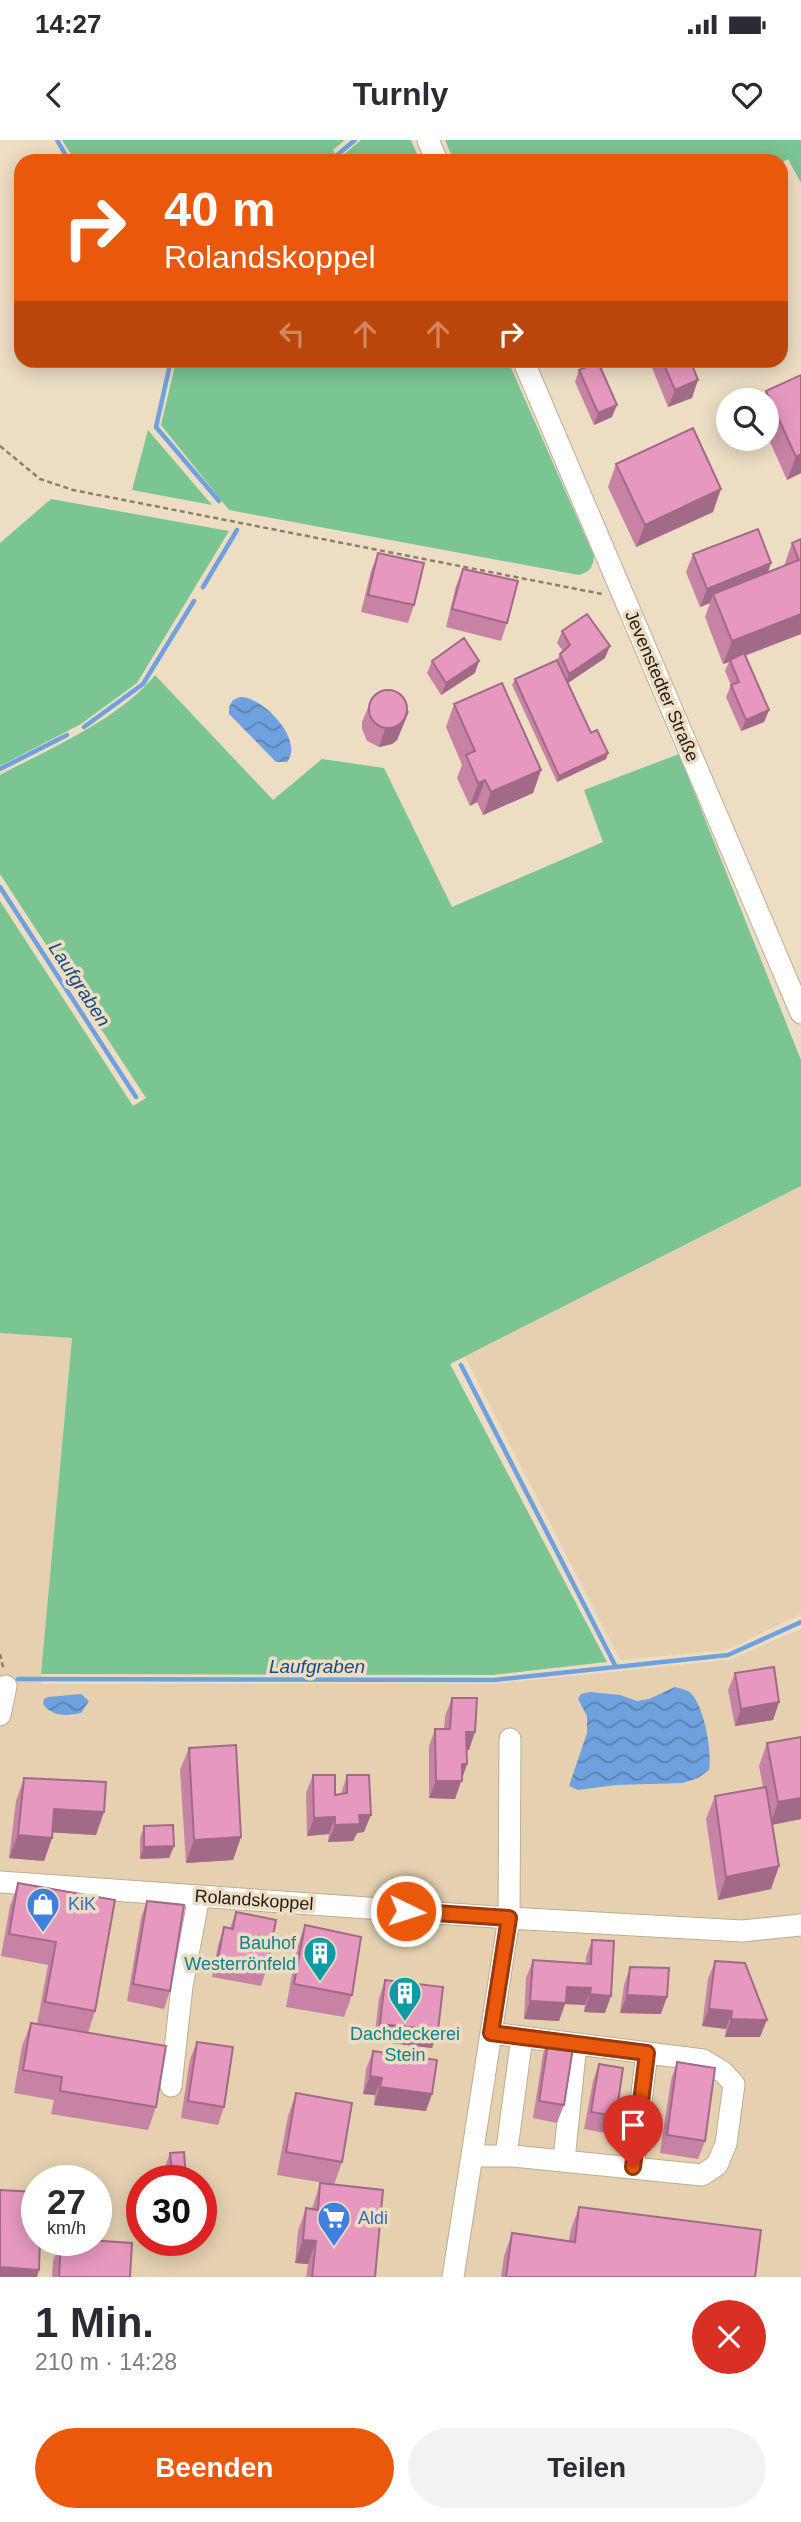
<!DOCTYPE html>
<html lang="de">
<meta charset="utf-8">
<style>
body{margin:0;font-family:Helvetica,sans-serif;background:#f2f2f3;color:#2b2b33;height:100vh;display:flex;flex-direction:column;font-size:26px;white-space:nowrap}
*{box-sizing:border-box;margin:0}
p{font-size:23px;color:#7c7c81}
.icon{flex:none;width:38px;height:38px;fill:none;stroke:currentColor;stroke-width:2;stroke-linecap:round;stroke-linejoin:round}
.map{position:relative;height:2137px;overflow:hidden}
.panel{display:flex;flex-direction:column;background:#fff;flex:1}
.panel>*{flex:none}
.banner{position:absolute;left:14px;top:14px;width:774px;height:214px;border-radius:21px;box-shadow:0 4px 18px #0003;background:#ea580c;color:#fff;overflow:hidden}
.buttons{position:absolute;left:716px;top:248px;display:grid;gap:14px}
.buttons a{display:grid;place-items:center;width:63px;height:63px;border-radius:50%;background:#fff;box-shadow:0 4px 18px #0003;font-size:35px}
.speed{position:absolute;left:21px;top:2025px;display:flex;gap:14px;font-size:35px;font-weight:700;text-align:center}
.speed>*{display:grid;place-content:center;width:91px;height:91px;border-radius:50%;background:#fff;box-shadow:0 4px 18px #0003;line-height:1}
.speed small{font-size:18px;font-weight:400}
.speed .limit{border:10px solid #d22;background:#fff;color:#111}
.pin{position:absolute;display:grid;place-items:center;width:60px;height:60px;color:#fff;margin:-72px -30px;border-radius:50% 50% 50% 0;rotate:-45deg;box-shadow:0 0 7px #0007}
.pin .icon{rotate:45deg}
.me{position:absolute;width:77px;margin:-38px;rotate:94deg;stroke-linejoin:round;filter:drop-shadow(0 0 5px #0008)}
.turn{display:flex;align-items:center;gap:24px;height:147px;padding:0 35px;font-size:32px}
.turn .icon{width:91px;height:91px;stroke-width:2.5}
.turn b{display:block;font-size:49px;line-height:60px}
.lanes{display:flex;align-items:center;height:66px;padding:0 35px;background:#0003;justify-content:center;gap:35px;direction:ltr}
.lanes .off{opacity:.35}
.round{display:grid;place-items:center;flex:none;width:74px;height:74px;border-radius:37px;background:#f2f2f3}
.overview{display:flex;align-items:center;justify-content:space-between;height:119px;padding:0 35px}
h1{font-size:42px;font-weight:800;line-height:52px}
.cta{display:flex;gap:14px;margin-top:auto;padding:14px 35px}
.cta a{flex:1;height:80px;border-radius:42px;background:#ea580c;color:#fff;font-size:28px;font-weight:800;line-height:80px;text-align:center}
.cta a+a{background:#f2f2f3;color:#2b2b33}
.status{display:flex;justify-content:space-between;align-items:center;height:49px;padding:0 35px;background:#fff;direction:ltr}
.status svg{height:19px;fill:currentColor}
header{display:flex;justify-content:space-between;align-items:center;height:91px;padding:0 35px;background:#fff;font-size:32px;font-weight:800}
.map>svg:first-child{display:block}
.built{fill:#e5d1b0;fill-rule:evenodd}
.grass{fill:#7bc593}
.water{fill:url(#water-waves)}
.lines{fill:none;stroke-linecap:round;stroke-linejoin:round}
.stream{stroke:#6ea1de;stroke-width:4.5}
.minor-casing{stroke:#bcad94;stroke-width:23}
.path{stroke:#8a7f6d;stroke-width:2.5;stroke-dasharray:5 3.5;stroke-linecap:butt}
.minor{stroke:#fff;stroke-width:21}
.wall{fill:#c683a4}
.shaded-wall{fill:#a16a86}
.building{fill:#e698bf;stroke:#a16a86;stroke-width:2}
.route-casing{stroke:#983908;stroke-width:18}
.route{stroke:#ea580c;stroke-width:12}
.labels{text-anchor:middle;stroke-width:7;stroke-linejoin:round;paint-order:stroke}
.street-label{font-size:18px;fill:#221c12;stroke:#edddc3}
.shop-label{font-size:18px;fill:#366cbe;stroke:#edddc3;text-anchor:start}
.culture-label{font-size:18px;fill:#0d838f;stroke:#edddc3;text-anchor:end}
.water-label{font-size:19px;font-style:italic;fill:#184b84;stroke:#edddc3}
</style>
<div class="status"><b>14:27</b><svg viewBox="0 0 49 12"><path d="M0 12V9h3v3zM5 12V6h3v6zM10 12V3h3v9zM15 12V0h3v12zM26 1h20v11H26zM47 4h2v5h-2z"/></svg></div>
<header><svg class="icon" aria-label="back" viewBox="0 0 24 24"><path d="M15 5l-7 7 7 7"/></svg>Turnly<svg class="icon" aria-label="heart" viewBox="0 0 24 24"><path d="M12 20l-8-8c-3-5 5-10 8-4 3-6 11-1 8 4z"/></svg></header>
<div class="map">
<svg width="801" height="2137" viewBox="0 0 801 2137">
<defs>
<pattern id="water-waves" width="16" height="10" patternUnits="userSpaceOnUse" patternTransform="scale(1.75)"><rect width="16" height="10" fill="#6ea1de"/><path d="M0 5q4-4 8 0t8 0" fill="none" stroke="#5a82b3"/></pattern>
</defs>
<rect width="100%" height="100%" fill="#edddc3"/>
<path class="built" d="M801,1046V1474L727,1510L620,1520L465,1217Z
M0,1193L72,1198L41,1544H494L729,1520L801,1489V2137H0ZM37,2040H96V2100H37ZM142,2040H201V2100H142Z"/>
<path class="grass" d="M62,0H345L333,10L338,19L361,0H411L420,21H75Z
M445,0H801V43L788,19L781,23L454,21Z
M176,221H508L594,416C593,428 589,432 579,435L229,370L161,285Z
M148,290L212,365L132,350Z
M51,359L229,391L137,543L81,584L0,626V403Z
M155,535L273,660L322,619L384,628L452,767L603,702L584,650L679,614L801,920V1046L450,1224L607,1522L493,1535L41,1534L72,1198L0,1193V761L133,966L146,958L0,734V635C49,609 121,578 155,535Z"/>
<path class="water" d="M240,557C262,556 305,600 287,622H276L229,574V567L233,560Z
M675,1547C683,1549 689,1550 694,1557C705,1573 712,1611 709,1630L698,1638L683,1643L616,1645L578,1650L569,1646L587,1593V1576L578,1559L581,1554L590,1552L620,1555L637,1561L649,1559Z
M81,1554L89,1561L81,1573C67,1576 52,1577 43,1564L44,1559L48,1557Z"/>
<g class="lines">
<path class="stream" d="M57,0L69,21
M337,15L355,0
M171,220L156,287L219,361
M203,447L237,390
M84,587L143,544L194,461
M0,629L67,595
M0,747L136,957
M461,1225L616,1527
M18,1539L494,1540L728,1515L801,1482"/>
<defs>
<path id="minor" d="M428,0L437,21
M523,220L801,873
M0,1575L6,1546
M0,1742L509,1778L742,1791L801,1785
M171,1946L182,1846L199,1756
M472,2016H513L702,2035L717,2025L726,2004L734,1944L723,1932L703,1920L491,1893
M506,2016L522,1897
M564,2020L576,1904
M633,2027L647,1913
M453,2137L509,1778L510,1599"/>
</defs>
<use href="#minor" class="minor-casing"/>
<path class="path" d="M0,306L40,339L73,350L602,454
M0,1514L3,1527"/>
<use href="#minor" class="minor"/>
</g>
<path class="wall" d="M649,220H690L692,258L668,267Z
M579,230L612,277L594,285L575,242Z
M801,235V333L787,340L766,293V261H762L766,251Z
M616,324L713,372L636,407L608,347Z
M801,399V494L745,516L769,570L764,582L741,591L726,557L731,545L725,531L729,522L723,524L705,477L710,463L700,467L686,432L693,414L771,423L768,432L784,426L792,403Z
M378,413L414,465L408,483L361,472L371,431Z
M463,429L507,483L501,501L446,487L456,446Z
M562,491L605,518L568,543L591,593L608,613L606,619L557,642L512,545L515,539L557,520L560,514L563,511L557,503Z
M432,521L475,533L441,555L427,533Z
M454,564L541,630L533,653L483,675L477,662L470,666L457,638L462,625L446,587Z
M369,565L409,571L397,600L392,604L379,607L367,601L362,589V582Z
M735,1533L779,1562L773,1580L735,1586L728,1550Z
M452,1558L469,1610H467V1624L455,1659L429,1658V1606L435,1589H444L445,1576Z
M767,1603L801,1679L772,1685L779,1726L771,1749L718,1760L706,1679L715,1656L763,1647L759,1626Z
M189,1608L241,1697L233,1720L186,1723L180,1630Z
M313,1635L335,1655L341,1654L347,1635L364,1692L357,1693L353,1701L328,1702L329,1694L307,1696L306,1653Z
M24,1638L96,1695L52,1692V1698L44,1721L9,1718L16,1661Z
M144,1686L174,1706L169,1718L140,1719V1698Z
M18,1743L115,1760L95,1871L88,1893L156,1967L148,1990L51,1974L54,1960L14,1953L22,1906L31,1883L37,1884L48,1825L1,1816L10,1766Z
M147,1761L170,1851L164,1869L127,1861L141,1778Z
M236,1772L267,1828L261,1846L212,1837L218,1805L224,1787L230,1788Z
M305,1785L352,1855L344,1877L286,1867L297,1808Z
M592,1800L605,1873L584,1872L585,1865L565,1864L559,1881L524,1879L526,1838L533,1820L586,1823V1817Z
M715,1821L760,1897H725L726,1889L702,1886L708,1839Z
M630,1827L661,1874L620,1873L624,1845Z
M385,1840L438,1890L432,1908L374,1901L379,1858Z
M549,1897L564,1965L557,1983L533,1978L543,1914Z
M197,1902L224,1967L218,1985L181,1978L190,1919Z
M373,1911L426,1971L374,1965L375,1955L363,1954L366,1929Z
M677,1922L705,2001L698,2019L660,2013L671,1940Z
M599,1924L616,1976L610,1994L584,1989L593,1941Z
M296,1953L342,2022L334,2045L375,2137H306L308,2124L295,2123L298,2091L306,2068L312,2069L320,2043L330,2044L277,2035L288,1976Z
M170,2013L186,2040H167L166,2024Z
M579,2067L755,2137H501L504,2116L512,2093L569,2101L571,2089Z
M61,2100L130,2137H52L53,2121Z"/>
<path class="shaded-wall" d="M698,240L692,258L668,267L675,250Z
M617,265L612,277L594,285L598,273Z
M801,314V333L787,340L796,317Z
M721,349L713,372L636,407L645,385Z
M771,423L765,441L713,454L710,463L700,467L707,449Z
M801,474V494L730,521V520L729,522L723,524L732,501Z
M610,506L605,518L565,545L569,534Z
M479,521L475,533L441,555L446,543Z
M769,570L764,582L741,591L746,580Z
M409,571L397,600L392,604L379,607L385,589Z
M608,613L606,619L557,642L559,636Z
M541,630L533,653L483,675L491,652Z
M485,640L477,662L470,666L478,643Z
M779,1562L773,1580L735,1586L741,1569Z
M466,1592H475L469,1610H460Z
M462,1624H467L455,1659L429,1658L436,1641Z
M801,1658V1679L770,1685L778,1662Z
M54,1669L104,1672L96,1695L45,1692Z
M359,1675H371L364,1692L357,1693L353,1701L328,1702L335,1685Z
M335,1677L329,1694L307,1696L314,1678Z
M18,1695L52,1698L44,1721L9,1718Z
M241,1697L233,1720L186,1723L194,1700Z
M174,1706L169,1718L140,1719L144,1707Z
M779,1726L771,1749L718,1760L726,1737Z
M567,1847L591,1848L585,1865L565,1864L559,1881L524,1879L530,1861Z
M590,1854L611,1856L605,1873L584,1872Z
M627,1855L667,1857L661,1874L620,1873Z
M709,1869L732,1871L726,1889L702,1886Z
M731,1879L767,1880L760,1897H725Z
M380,1884L438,1890L432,1908L374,1901Z
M370,1936L382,1938L375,1955L363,1954Z
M380,1947L432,1954L426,1971L374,1965Z
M303,2100L316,2101L308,2124L295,2123Z
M0,2127L39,2130L37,2137H0Z"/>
<path class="building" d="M662,220H690L698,240L675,250Z
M598,222L617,265L598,273L579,230Z
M801,235V314L796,317L766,251Z
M693,288L721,349L645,385L616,324Z
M758,389L771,423L707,449L693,414Z
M801,399V474L732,501L713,454L799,420L792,403Z
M378,413L424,423L414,465L368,455Z
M463,429L518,441L507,483L452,469Z
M587,474L610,506L569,534L560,514L570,505L562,491Z
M464,498L479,521L446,543L432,521Z
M744,513L769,570L746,580L731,545L739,542L730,520Z
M557,520L591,593L597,590L608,613L559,636L515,539Z
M502,543L541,630L491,652L485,640L478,643L466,615L475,611L454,564Z
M369 569a19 19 0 1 1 38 0a19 19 0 1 1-38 0Z
M774,1527L779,1562L741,1569L735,1533Z
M452,1558H477L475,1592H466L467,1624H462V1641H436L435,1589H450Z
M801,1597V1658L778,1662L767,1603Z
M236,1605L241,1697L194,1700L189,1608Z
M313,1635H335V1655L347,1653V1635H369L371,1675H359L360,1684L335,1685V1677L314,1678Z
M24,1638L106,1642L104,1672L54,1669L52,1698L18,1695Z
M766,1647L779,1726L726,1737L715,1656Z
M173,1685L174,1706L144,1707V1686Z
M18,1743L115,1760L95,1871L45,1862L56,1802L9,1794Z
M147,1761L184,1765L170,1851L133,1844Z
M236,1772L276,1780L267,1828L218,1819L224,1787L233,1789Z
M305,1785L361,1797L352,1855L294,1844Z
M592,1800L614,1801L611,1856L590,1854L591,1848L567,1847L566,1863L530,1861L533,1820L591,1824Z
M715,1821L745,1823L767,1880L731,1879L732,1871L709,1869Z
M630,1827L669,1828L667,1857L627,1855Z
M385,1840L443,1847L438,1890L380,1884Z
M31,1883L166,1906L156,1967L60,1951L62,1937L23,1930Z
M549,1897L574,1901L564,1965L539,1961Z
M197,1902L233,1907L224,1967L188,1961Z
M373,1911L437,1920L432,1954L380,1947L382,1938L370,1936Z
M677,1922L715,1928L705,2001L667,1995Z
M599,1924L623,1928L616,1976L591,1972Z
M296,1953L352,1963L342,2022L286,2012Z
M184,2012L186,2040H173L170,2013Z
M320,2043L383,2050L375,2137H312L316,2101L303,2100L306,2068L318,2070Z
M0,2050L37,2052V2100H40L39,2130L0,2127Z
M579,2067L761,2090L755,2137H506L512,2093L575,2102Z
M61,2100H87L132,2103L130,2137H59Z"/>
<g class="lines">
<defs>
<path id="route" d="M406,1771L509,1778L491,1893L647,1913L633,2027"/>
</defs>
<use href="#route" class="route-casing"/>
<use href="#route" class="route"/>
</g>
<defs>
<symbol id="shop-pin" viewBox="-11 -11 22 30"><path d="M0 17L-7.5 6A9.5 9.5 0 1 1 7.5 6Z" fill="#3f7fe0" stroke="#edddc3"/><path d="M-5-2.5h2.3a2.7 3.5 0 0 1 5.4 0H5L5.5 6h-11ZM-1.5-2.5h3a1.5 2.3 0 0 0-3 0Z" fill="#fff"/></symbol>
<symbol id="building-pin" viewBox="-11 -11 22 30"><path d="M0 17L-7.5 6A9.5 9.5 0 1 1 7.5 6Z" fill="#0f9aa8" stroke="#edddc3"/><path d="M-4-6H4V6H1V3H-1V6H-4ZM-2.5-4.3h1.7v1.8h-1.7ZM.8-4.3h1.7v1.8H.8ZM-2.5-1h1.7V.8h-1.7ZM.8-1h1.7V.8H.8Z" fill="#fff"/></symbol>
<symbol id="supermarket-pin" viewBox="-11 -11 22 30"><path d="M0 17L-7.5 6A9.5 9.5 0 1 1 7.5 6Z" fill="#3f7fe0" stroke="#edddc3"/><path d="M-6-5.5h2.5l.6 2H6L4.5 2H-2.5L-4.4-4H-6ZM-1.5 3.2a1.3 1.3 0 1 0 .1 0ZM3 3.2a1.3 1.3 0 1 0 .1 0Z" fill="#fff"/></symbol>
</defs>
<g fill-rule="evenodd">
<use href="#shop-pin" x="24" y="1745" width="38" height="52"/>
<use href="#building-pin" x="301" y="1794" width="38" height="52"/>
<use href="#building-pin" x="386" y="1834" width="38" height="52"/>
<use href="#supermarket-pin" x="315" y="2059" width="38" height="52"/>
</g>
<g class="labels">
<g class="street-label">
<text transform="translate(662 546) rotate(67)" y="6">Jevenstedter Straße</text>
<text transform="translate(254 1760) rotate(4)" y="6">Rolandskoppel</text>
</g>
<g class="shop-label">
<text x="68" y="1770">KiK</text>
<text x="358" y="2084">Aldi</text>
</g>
<g class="culture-label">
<text x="296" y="1809">Bauhof<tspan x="296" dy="21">Westerrönfeld</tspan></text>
<text x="405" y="1900" text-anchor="middle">Dachdeckerei<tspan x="405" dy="21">Stein</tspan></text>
</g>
<g class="water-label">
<text transform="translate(80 844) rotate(57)" y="7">Laufgraben</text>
<text x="317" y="1533">Laufgraben</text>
</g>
</g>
</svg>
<div class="buttons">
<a><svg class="icon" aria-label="search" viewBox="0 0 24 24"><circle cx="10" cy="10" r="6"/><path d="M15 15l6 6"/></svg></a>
</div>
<div class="speed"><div>27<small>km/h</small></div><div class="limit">30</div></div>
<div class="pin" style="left:633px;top:2027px;background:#d93025"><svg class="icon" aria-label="arrive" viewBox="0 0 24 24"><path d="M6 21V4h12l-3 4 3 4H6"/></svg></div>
<svg class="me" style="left:406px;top:1771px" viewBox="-20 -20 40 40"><circle r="17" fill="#ea580c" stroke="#fff" stroke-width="3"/><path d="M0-11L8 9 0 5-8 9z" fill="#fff"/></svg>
<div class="banner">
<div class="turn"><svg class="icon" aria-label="right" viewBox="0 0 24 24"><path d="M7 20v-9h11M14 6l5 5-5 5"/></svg><div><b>40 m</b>Rolandskoppel</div></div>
<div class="lanes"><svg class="icon off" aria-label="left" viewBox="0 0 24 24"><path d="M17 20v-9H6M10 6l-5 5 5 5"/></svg><svg class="icon off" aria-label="ahead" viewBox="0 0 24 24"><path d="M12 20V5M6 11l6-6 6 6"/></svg><svg class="icon off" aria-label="ahead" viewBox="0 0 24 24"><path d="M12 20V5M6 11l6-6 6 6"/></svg><svg class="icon" aria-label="right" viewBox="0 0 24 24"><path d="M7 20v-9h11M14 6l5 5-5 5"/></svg></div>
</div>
</div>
<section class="panel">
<div class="overview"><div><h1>1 Min.</h1><p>210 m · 14:28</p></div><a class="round" style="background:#d93025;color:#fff"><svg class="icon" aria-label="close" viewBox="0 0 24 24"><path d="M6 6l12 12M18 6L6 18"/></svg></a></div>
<div class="cta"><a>Beenden</a><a>Teilen</a></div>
</section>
